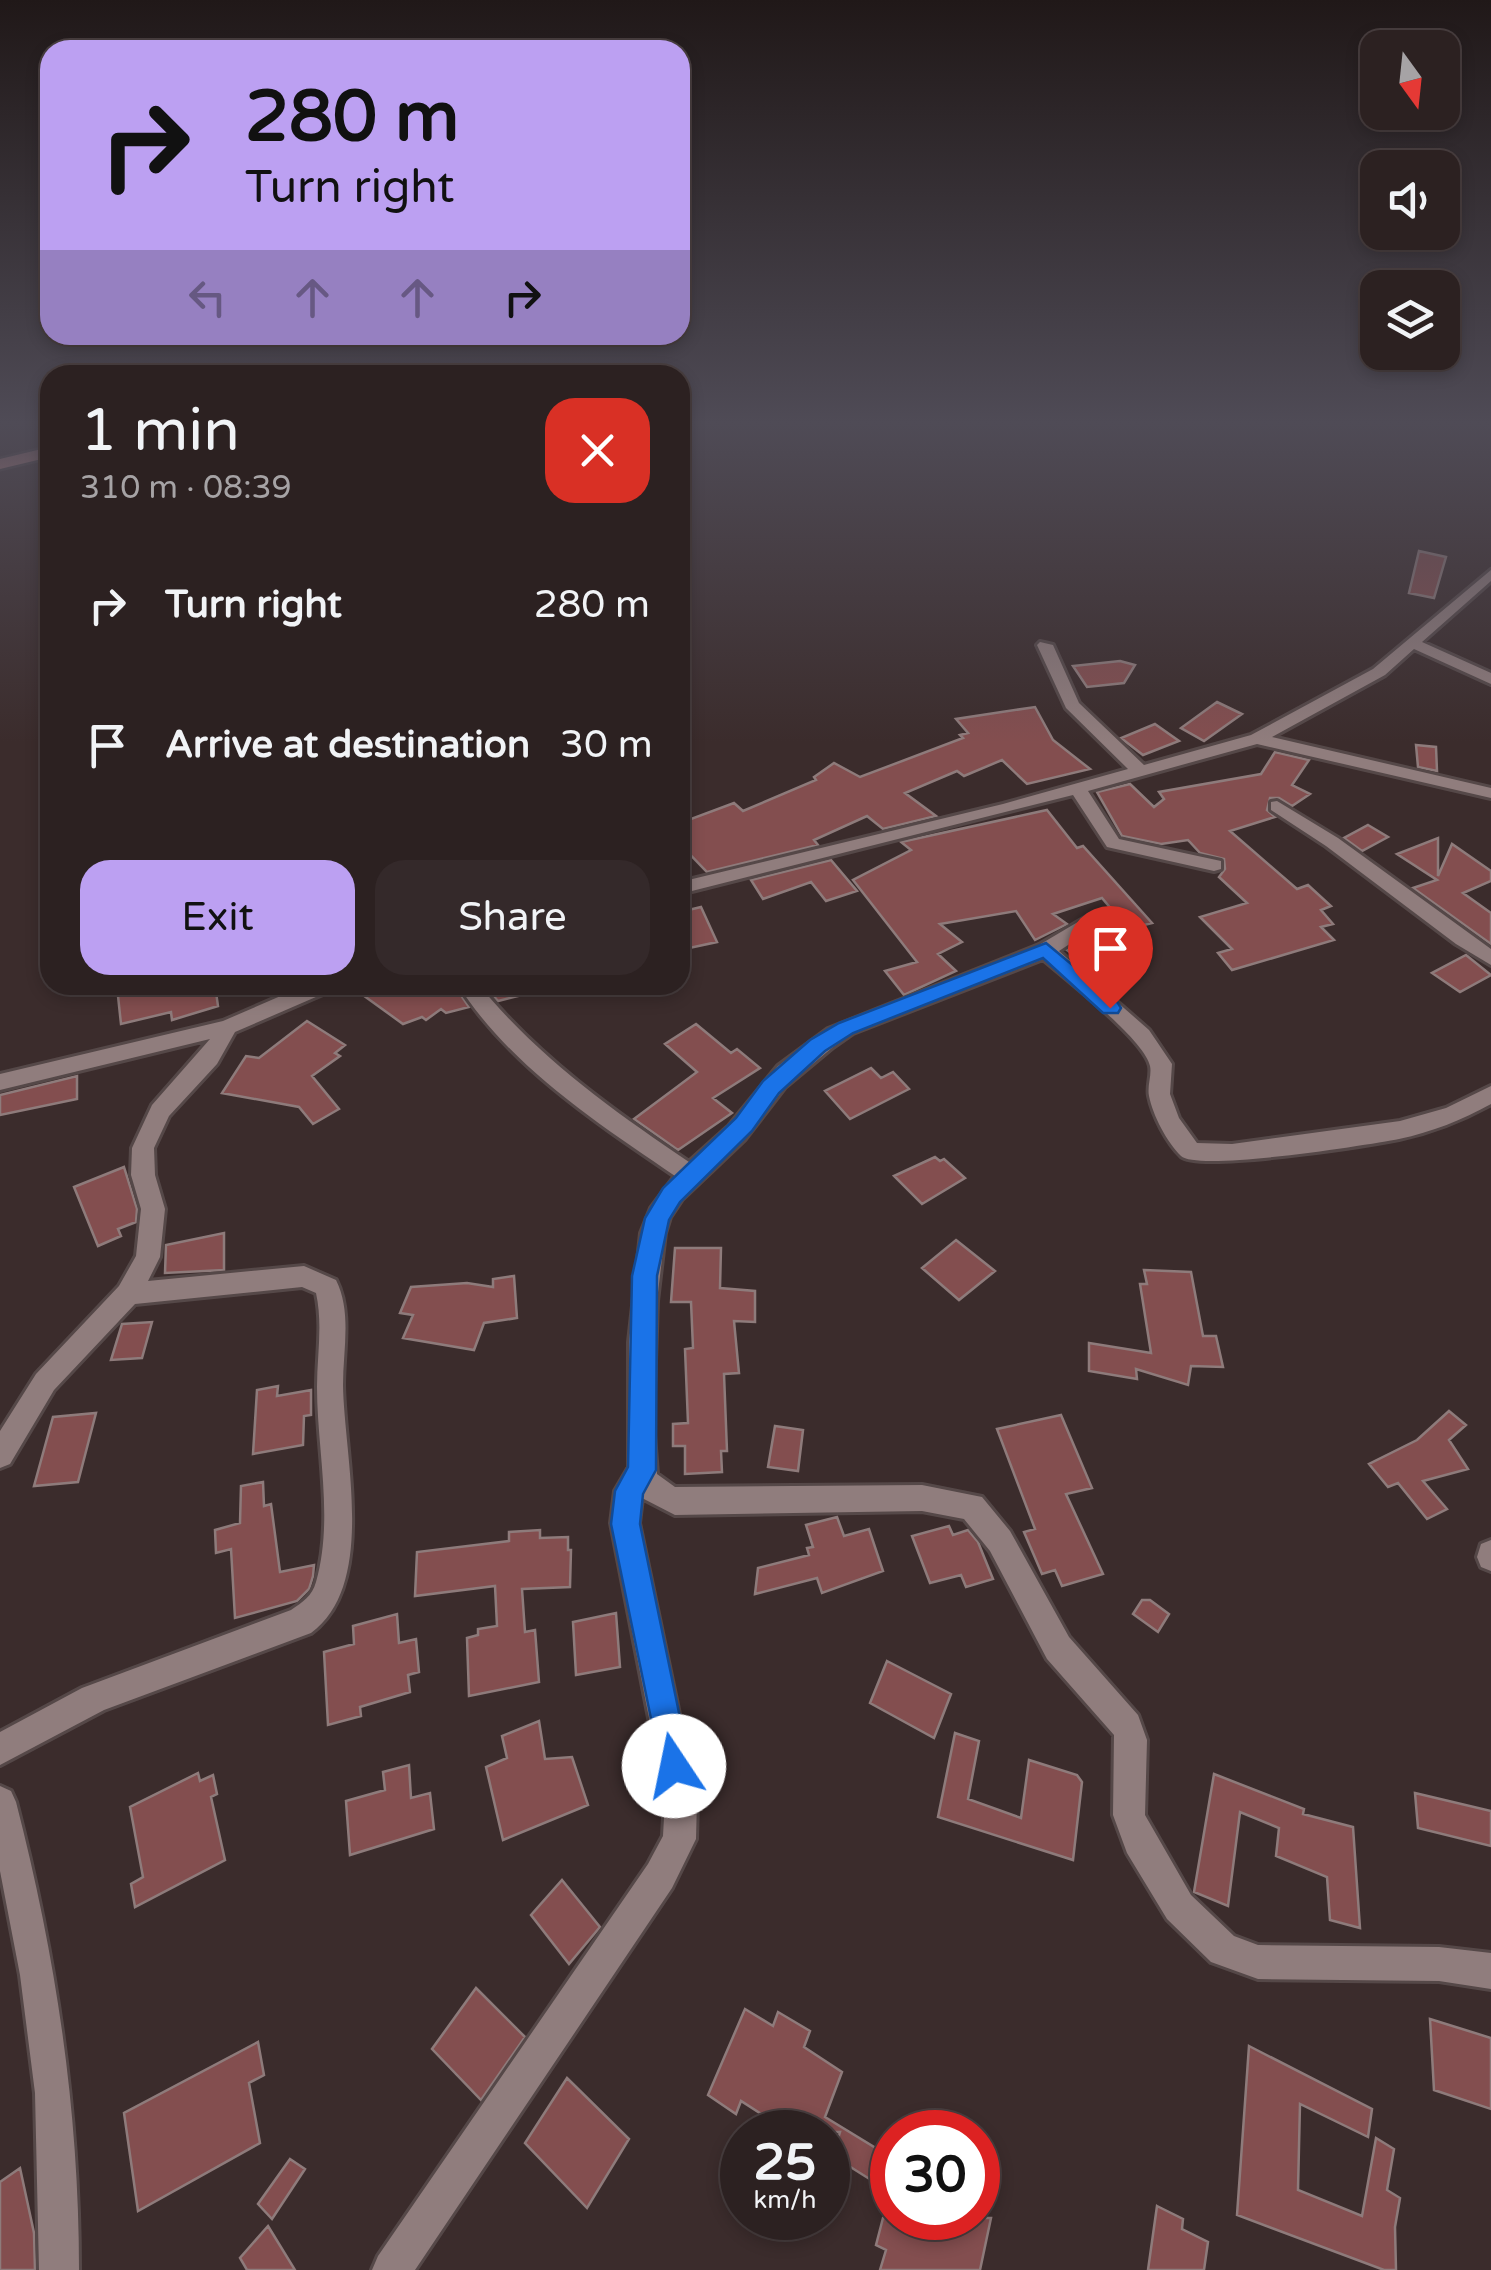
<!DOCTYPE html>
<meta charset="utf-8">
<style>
body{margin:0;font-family:"Varela Round",sans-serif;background:#34292a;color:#f1f3f6;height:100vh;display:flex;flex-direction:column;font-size:38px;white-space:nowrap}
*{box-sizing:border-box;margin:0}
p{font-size:32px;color:#a6a3a5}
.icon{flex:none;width:55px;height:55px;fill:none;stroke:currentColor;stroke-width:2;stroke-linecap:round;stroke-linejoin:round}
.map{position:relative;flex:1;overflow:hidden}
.side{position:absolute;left:40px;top:365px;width:650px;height:630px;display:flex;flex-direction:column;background:#2c2121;border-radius:30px;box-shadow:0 5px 15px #0003,0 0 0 2px #483e3f}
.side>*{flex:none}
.guide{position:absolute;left:40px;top:40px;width:650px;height:305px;border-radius:30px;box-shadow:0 5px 15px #0003,0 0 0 2px #483e3f;background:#bca0f2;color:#111;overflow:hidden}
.needle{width:65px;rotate:165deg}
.controls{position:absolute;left:1360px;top:30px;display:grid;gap:20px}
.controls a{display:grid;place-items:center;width:100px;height:100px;border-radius:20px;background:#2c2121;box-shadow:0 5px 15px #0003,0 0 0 2px #483e3f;font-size:50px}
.speed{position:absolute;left:720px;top:2110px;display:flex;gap:20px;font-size:50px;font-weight:700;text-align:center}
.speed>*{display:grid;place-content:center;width:130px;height:130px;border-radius:50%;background:#2c2121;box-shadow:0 5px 15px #0003,0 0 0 2px #483e3f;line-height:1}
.speed small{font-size:25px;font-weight:400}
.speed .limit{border:15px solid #d22;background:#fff;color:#111}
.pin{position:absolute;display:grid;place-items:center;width:85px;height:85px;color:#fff;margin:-102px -42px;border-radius:50% 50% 50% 0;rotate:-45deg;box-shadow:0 0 10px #0007}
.pin .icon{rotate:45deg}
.me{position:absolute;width:110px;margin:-55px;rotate:349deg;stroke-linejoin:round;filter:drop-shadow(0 0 8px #0008)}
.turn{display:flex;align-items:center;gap:35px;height:210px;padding:0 40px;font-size:45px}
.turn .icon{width:130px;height:130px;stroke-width:2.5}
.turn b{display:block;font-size:70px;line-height:85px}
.lanes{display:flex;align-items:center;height:95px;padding:0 40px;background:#0003;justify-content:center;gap:50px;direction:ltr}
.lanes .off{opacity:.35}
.round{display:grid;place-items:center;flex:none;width:105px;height:105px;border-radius:30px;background:#34292a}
.summary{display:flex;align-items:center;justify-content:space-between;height:170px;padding:0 40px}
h1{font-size:60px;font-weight:600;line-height:75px}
.cta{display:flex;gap:20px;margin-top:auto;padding:20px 40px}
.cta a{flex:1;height:115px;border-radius:30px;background:#bca0f2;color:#111;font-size:40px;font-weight:600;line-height:115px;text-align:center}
.cta a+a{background:#34292a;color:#f1f3f6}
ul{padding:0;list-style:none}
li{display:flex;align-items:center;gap:30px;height:140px;padding:0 40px}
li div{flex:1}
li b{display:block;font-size:38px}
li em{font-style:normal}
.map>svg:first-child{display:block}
.building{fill:#834e4f;stroke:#8e7b7b;stroke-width:2.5}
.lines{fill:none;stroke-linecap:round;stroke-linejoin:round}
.street-casing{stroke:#554848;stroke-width:6}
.highway-casing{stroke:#554848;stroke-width:5}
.street{fill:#907d7d;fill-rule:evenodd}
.highway{fill:#f2a6a6;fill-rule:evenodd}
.route{fill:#1a73e8;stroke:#114b97;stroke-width:2.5}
</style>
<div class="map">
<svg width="1491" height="2270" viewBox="0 0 1491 2270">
<rect width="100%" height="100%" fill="#3b2c2c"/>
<path class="building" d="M1419,551L1446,557L1434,598L1409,593Z
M1120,661L1135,665L1124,683L1087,687L1073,666Z
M1217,702L1242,714L1204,741L1181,728Z
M1035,707L1053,740L1090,769L1027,784L1002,760L964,776L957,771L905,793L936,816L883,829L867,816L814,840L818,845L707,872L680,844V823L734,803L743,811L816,780L814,777L834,763L860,777L963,738L960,735L968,733L956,719Z
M1155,724L1179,741L1143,755L1121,738Z
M1416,745L1436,747L1437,771L1418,767Z
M1275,752L1309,760L1292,785L1310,794L1292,806L1279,798H1270L1267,810L1275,817L1230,831L1297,889L1308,885L1331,906L1321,910L1333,924L1321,927L1334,940L1232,970L1218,953L1232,949L1200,917L1247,903L1219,877L1225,869L1224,859L1200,853L1188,840L1161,844L1122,836L1097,792L1130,784L1154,807L1164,799L1159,792L1261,774Z
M1047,810L1077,848L1083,846L1152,923L1128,929L1102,898L1053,914L1067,924L1035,940L1016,911L940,924L962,942L938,954L956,971L904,995L885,971L917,962L853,880L911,850L901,842Z
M1368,825L1388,837L1362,851L1344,838Z
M1438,838V876L1452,844L1491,871V881L1463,893L1491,913V944L1413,888L1437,880L1397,854Z
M831,860L857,891L826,901L811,882L763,899L751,880Z
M701,907L717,942L680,950V912Z
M1086,938L1123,964L1102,976L1067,950Z
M1466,955L1491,975L1460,992L1432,973Z
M164,985H215L218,1006L172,1020L171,1012L121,1024L118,996Z
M349,985H454L469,1007L446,1013L441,1009L426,1020L422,1017L403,1024Z
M484,985H529L530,993L498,1001Z
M307,1021L345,1045L335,1053L340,1056L312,1076L339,1109L313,1124L299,1107L222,1093L246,1056L259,1058Z
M696,1024L731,1053L737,1049L760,1068L713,1098L732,1113L678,1150L634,1119L697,1072L665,1044Z
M871,1068L881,1078L893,1072L909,1089L850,1119L825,1091Z
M77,1076V1099L0,1115V1095Z
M935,1157L940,1161L944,1159L965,1178L922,1204L894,1176Z
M124,1167L137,1209L136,1222L118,1229L121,1236L98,1246L74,1187Z
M224,1233V1270L165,1273L166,1245Z
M956,1240L995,1271L959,1300L922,1268Z
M675,1248H721L720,1288L755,1291V1322L734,1321L739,1373L724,1374L727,1451H721L722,1472L685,1474V1446H673V1424L688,1423L685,1349L693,1348L691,1302H671Z
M1144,1270L1191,1272L1203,1336H1216L1223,1367L1191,1366L1188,1385L1136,1369L1137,1379L1089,1371V1343L1151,1353L1140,1284H1147Z
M514,1276L517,1318L484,1323L474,1350L403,1338L413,1315L400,1313L411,1287L467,1283L493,1287V1279Z
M152,1322L142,1358L111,1360L122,1324Z
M278,1386L277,1396L311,1390V1415L304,1416L303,1445L253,1454L257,1390Z
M1449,1411L1466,1425L1449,1440L1468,1469L1423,1481L1447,1509L1427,1519L1398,1483L1388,1487L1369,1464L1417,1440Z
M96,1413L78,1482L34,1486L53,1417Z
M1061,1415L1092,1488L1066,1494L1103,1574L1062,1586L1055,1570L1042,1574L1024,1532L1035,1529L997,1429Z
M775,1426L803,1430L798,1471L768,1467Z
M263,1482L264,1506L271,1504L280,1572L314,1565L313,1576L309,1589L297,1601L235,1618L231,1549L216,1553L215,1530L240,1523L241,1486Z
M837,1517L844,1536L869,1529L883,1571L822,1593L817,1578L755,1594L758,1568L809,1555L807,1548L813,1547L806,1525Z
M949,1526L953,1535L968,1530L978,1542L993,1579L966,1587L961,1575L930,1583L912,1536Z
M540,1530V1538L568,1537V1550H571L570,1587L522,1589L525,1632L535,1630L539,1682L469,1696L467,1638L478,1635V1629L497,1626L495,1586L415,1596L417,1552L509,1541V1532Z
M1142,1600H1150L1169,1614L1158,1632L1133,1614Z
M616,1613L620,1667L576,1675L573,1622Z
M397,1614L399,1643L416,1639L419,1672L408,1675L410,1692L360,1707L361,1716L328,1725L324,1652L354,1644L353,1626Z
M887,1661L951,1694L934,1738L870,1703Z
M539,1721L545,1759L572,1757L588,1805L503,1840L486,1767L507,1758L502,1736Z
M955,1733L979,1741L968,1799L1021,1818L1029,1760L1077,1775L1082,1782L1073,1860L938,1817Z
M409,1765L411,1798L430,1793L434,1829L350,1855L346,1801L385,1790L383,1772Z
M198,1773L200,1781L213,1775L217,1794L211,1797L225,1860L135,1907L131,1884L143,1877L130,1807Z
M1214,1774L1304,1809L1303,1814L1353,1827L1360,1928L1330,1920L1327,1877L1276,1856L1279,1828L1240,1812L1228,1906L1194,1892Z
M1415,1793L1491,1811V1846L1418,1828Z
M562,1880L600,1927L569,1964L531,1915Z
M476,1988L525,2037L481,2100L432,2049Z
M745,2009L773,2026L778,2012L810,2031L804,2047L842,2072L825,2117L892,2158L887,2190L833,2156L840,2132H789L741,2101L736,2114L708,2095Z
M1430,2019L1491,2038V2109L1434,2090Z
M258,2042L264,2075L249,2083L260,2143L138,2211L124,2113Z
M1249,2046L1372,2109L1368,2137L1300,2104L1298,2190L1362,2216L1376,2138L1394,2149L1387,2190L1400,2198L1395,2227L1396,2270H1384L1237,2215Z
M567,2078L629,2139L587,2208L525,2143Z
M290,2159L305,2169L272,2219L258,2204Z
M20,2168L34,2233L35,2270H0V2182Z
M1157,2206L1183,2219L1182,2229L1208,2242L1204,2270H1148Z
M883,2218H991L980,2270H880L886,2250L876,2245Z
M268,2226L295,2270H247L240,2258Z"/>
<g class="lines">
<defs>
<path id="street" d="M1491,570V581L1422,642L1491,673V684L1414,649L1385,675L1272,737L1491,788V798L1257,744L1088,791L1119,839L1221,861V869L1214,871L1107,847L1073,795L680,894V882L1003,804L1128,769L1066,708L1037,645L1040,642L1053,645L1079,703L1144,765L1251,735L1373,669Z
M1277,801L1338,838L1491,949V965L1456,944L1326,846L1271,810V802Z
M1093,913L1103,919L1100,924L1059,951L1149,1030L1172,1064L1170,1094L1179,1118L1197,1143L1232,1144L1400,1121L1446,1108L1491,1086V1104C1462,1120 1432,1132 1399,1139C1368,1145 1198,1172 1181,1156C1167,1142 1153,1116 1149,1096C1147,1086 1152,1075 1150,1066C1145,1040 1066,979 1043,959L853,1033L833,1047L785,1087L745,1139L682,1199L670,1217L665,1233L657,1301L653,1422L657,1474L675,1487L922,1485L982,1497L1010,1531L1069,1637L1138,1715L1147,1740L1145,1815L1191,1895L1234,1936L1258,1945L1439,1947L1491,1953V1989L1439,1981L1258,1979L1211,1962L1167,1919L1127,1853L1113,1815L1114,1735L1047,1659L990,1551L964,1519L922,1511L675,1515L642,1498L639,1523L697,1800L696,1839L672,1888L415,2270H372L378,2256L648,1864L663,1836L665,1800L611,1523L615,1491L629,1467V1342L641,1233L651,1208L675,1176C597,1123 510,1066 458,985H479C538,1057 612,1110 689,1162L729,1126L778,1066L828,1029L1039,945Z
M306,985H335L332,990L235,1032L217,1064L169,1116L154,1148L155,1175L165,1209L160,1257L148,1281L304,1266L336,1280C352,1312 343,1350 343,1385C344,1456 377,1585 311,1633L104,1710L0,1765V1732L82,1688L291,1610C303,1602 312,1596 316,1582C334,1519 317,1450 317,1387C317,1355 323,1325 316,1293L302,1287L135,1304L54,1390L10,1464L0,1468V1431L36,1374L119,1286L136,1256L141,1209L131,1175L132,1148L152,1105L210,1039L0,1090V1074L223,1021Z
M1491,1540V1571L1481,1567L1477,1557L1481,1544Z
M0,1786L11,1791L16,1802C56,1957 79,2110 79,2270H39L35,2093L20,1975L0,1871Z"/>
<path id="highway" d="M50,447V457L0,469V459Z"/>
</defs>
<use href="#street" class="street-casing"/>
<use href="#highway" class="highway-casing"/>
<use href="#street" class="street"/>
<use href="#highway" class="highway"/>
</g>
<linearGradient id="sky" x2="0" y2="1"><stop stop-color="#201818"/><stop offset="0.57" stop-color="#4f4b56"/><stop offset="1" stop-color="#4f4b56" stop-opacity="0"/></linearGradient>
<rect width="1491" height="742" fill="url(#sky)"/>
<path class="route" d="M1046,943L1118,1003L1121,1008L1118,1013H1103L1043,958L853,1033L825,1051L779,1093L752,1131L680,1202L669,1220L657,1276L656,1470L643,1494L640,1524L690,1766L686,1777L674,1782L663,1777L611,1524L615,1491L628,1467L632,1276L645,1218L663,1188L736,1118L763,1081L810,1040L839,1023Z"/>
</svg>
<div class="controls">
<a><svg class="needle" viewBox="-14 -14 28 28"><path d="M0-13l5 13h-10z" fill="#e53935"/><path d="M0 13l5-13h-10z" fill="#a6a3a5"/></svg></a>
<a><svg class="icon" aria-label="sound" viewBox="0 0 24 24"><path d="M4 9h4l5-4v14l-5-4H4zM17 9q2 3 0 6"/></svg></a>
<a><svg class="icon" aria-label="layers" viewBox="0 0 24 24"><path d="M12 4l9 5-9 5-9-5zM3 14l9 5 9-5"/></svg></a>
</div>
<div class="speed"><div>25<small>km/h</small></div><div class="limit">30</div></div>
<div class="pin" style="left:1110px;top:1008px;background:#d93025"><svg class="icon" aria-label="arrive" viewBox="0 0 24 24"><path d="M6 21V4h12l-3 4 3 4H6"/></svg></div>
<svg class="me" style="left:674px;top:1766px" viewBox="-20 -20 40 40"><circle r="19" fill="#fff"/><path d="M0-13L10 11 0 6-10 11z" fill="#1a73e8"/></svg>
<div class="guide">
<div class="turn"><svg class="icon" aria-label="right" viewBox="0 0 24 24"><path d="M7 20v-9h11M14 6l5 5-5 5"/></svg><div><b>280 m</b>Turn right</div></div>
<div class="lanes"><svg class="icon off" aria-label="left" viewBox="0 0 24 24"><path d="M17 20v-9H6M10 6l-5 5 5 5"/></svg><svg class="icon off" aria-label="ahead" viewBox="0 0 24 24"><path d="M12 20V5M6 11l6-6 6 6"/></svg><svg class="icon off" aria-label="ahead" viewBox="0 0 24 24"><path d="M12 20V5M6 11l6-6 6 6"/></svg><svg class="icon" aria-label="right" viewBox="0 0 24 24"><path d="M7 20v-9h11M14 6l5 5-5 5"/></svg></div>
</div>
<section class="side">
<div class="summary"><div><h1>1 min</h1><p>310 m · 08:39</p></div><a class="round" style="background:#d93025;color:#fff"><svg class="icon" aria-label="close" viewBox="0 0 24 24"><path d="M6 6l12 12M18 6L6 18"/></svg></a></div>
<ul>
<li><svg class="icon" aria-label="right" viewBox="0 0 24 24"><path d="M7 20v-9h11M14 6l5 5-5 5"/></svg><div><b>Turn right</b></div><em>280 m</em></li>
<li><svg class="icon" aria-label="arrive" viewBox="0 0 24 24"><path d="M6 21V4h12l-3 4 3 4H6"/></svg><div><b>Arrive at destination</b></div><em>30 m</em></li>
</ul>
<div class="cta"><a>Exit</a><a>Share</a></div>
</section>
</div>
